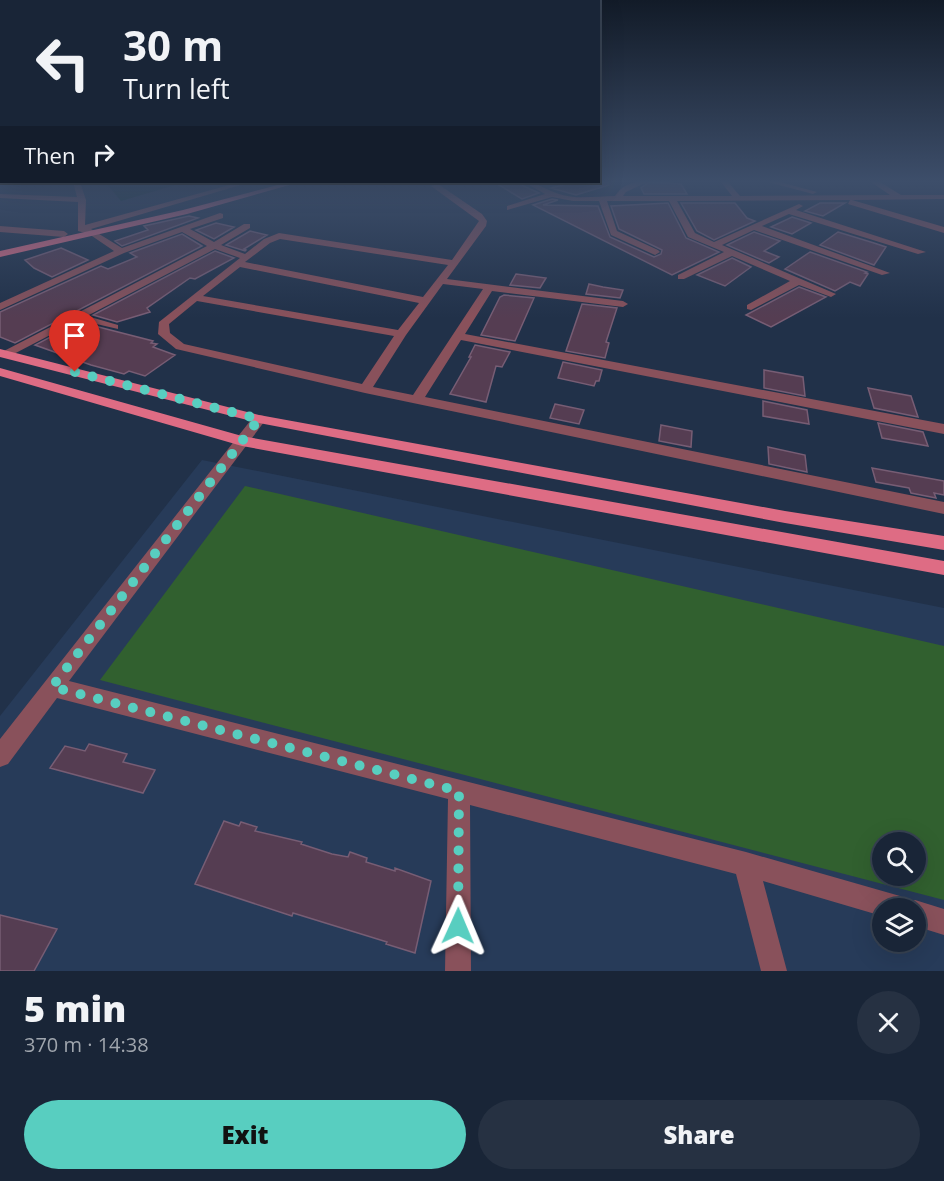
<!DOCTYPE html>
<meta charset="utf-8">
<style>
body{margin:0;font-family:"Open Sans",sans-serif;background:#263142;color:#f1f3f6;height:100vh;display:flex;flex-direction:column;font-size:22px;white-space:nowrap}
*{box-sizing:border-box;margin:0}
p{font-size:20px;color:#9fa5ad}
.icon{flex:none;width:33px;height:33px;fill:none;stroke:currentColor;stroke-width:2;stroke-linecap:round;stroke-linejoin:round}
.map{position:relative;height:971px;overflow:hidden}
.drawer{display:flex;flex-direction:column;background:#192537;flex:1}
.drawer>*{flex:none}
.top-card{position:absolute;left:0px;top:0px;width:600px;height:183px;box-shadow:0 6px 24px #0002,0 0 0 2px #374252;background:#192537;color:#f1f3f6;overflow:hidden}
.controls{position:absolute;left:872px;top:832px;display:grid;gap:12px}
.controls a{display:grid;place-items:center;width:54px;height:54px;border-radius:50%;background:#192537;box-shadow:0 6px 24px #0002,0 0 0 2px #374252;font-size:30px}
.pin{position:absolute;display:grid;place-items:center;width:51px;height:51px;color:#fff;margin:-62px -26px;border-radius:50% 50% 50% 0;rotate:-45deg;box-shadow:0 0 6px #0007}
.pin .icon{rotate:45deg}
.me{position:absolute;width:66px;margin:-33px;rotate:1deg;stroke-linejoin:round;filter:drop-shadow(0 0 4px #0008)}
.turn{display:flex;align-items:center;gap:21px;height:126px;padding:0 24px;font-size:27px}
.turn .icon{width:78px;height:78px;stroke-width:2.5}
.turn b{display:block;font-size:42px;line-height:51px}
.then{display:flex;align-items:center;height:57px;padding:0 24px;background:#0003;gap:12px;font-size:22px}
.round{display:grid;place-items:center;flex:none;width:63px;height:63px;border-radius:32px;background:#263142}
.overview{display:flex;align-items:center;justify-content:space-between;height:102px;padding:0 24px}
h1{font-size:36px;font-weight:800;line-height:45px}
.primary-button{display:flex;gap:12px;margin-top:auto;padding:12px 24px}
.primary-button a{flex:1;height:69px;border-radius:36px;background:#58cec0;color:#111;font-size:24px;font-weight:800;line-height:69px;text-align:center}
.primary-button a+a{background:#263142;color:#f1f3f6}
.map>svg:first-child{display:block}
.built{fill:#273b59;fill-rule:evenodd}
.green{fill:#31602f;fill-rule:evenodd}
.water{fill:#002829}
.building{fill:#553d52;stroke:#775d74;stroke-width:1.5}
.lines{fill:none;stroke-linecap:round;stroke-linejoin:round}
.minor{fill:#89515b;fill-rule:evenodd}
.major{fill:#de6c84;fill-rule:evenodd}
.route{stroke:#58cec0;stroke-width:10;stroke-dasharray:0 18}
</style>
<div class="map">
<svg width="944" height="971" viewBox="0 0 944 971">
<rect width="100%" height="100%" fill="#213149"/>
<path class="built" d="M202,460L944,608V971H0V716ZM882,843H915V876H882ZM882,909H915V942H882Z"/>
<path class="green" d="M245,486L944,646V900L100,680ZM882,843H915V876H882Z"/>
<path class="water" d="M105,182H186L121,201Z"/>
<path class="building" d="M494,182H515L539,193L522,199Z
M575,182H608L609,185L576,195L551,188Z
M649,182L681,184L687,194H644L641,188Z
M552,199L558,200L543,205L598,206L610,237L654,257L661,254L662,250L619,229L611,206L668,203L686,238L719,252L672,275L533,205Z
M681,203H735L747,218L755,221L714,240L697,231Z
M820,203H845L823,216L805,211Z
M189,216L198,218L122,246L115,241L148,230L144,226Z
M792,217L811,223L792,234L771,227Z
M216,223L234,227L214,239L196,230Z
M250,231L267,235L244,249L246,250L245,251L226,245Z
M754,232L780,241L764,251L779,257L769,263L727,245Z
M838,232L874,243L886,247L874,265L820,245Z
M182,234L202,246L15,343L0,337V312L101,266L108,269L137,257L130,253Z
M61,248L88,260L52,277L34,268L25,260Z
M215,251L234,258L195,279L190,278L147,308L150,312L117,322L93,315Z
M810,252L867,272L865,273L868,274L860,286L850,282L835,291L785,269Z
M732,258L751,267L725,286L697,275Z
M516,274L546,278L540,288L510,285Z
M589,284L603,287L623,290L620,298L586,294Z
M799,287L826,297L771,327L746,315Z
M504,295L534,298L515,341L481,335L500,297Z
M582,304L617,308L606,342L609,343L605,358L566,351Z
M79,322L153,341L151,343L157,344L153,347L175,355L145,376L129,371L124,374L91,365L35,345Z
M475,345L510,352L502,367L496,366L486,402L450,394L471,357H469Z
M563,362L602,370L599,381H596L594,386L558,378Z
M764,370L803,377L805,396L764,388Z
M868,388L911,396L918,417L874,408Z
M763,401L807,410L809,424L763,416Z
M555,404L584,410L579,424L550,418Z
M878,423L923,432L928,446L882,438Z
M661,425L692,431L691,447L659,441Z
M768,447L805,455L807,472L769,464Z
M872,468L944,481V495L934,493L936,498L911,493L909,488L876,482Z
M89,744L127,754L123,762L155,770L143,793L50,768L65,746L85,751Z
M224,821L239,826L241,822L257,827L255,831L302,842L301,844L332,854L348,857L350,852L367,858L366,862L395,871V868L431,881L415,953L386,944L387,942L293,913L292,916L195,884Z
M0,915L57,929L34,971H0Z"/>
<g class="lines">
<path class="minor" d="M73,182H80L86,200L85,225L240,182H251L91,229L122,248L220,213L223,214V218L190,229L214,242L244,224H250V228L221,245L245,254L264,239L279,233L452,260L479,221L431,186L438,184L482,214L487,221L486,226L447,279L623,301L628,304L623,307L492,291L465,334L944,424V434L461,340L425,397L944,502V514L365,393L176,349L158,334L159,322L240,258L215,249L87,316L118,325V329L79,320L10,356H2V352L207,246L182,232L124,253L0,310V303L114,251L89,234L78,231V202L0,198V194L77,197ZM280,239L448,265L423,297L245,262L270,243ZM240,267L419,303L398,330L203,296ZM443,284L483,289L413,395L373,387L406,335ZM197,301L394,336L362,384L184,344L170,333L169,324Z
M524,182C537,182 546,190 559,194C576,200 597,196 615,196C622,185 634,181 647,182L626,192L623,196H732L721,182H728L740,196L890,195L871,182H880L901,195H944V199L852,200L944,227V233L848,204L850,200L677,201L695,233L714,242L799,204L803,206L796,210L926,252L918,254L789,214L762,226L890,273L882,275L754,230L722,245L836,294L831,297L799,285L751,310L747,309V305L790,281L732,256L684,279H678V275L724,252L688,237L669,201H607L617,231L658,250L660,252L655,255L611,235L599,201H573L552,197L507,210V206L545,194Z
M768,182H780L817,192L813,194Z
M0,226L64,231L68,234L64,237L0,232Z
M259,415L264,416L266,419L264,422L69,681L746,852L900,896L910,902L915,900L944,909V935L915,926V909H882V916L763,881L787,971H761L736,874L470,805L471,971H445L448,799L57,698L8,764L0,767V739L254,416Z"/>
<path class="major" d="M289,182H300L187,214L0,257V251L183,210Z
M0,349L259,415L785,511L944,536V550L785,523L259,423L0,357Z
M0,368L242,436L944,561V575L242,446L0,376Z"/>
</g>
<linearGradient id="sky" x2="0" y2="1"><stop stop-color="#121b28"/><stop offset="0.57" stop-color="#3d4e6a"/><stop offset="1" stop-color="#3d4e6a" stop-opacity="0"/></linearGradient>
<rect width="944" height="318" fill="url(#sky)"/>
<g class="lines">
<path class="route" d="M75,372L259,419L52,687L459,791L458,926"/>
</g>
</svg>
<div class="controls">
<a><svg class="icon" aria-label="search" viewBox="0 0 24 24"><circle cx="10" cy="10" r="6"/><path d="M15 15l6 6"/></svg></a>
<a><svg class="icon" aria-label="layers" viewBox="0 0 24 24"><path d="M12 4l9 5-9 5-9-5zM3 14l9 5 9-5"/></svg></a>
</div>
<div class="pin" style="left:75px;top:372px;background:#d93025"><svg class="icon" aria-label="arrive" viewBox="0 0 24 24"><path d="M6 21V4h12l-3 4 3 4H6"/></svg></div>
<svg class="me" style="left:458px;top:926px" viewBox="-20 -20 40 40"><path d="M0-17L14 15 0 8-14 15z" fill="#58cec0" stroke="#fff" stroke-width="4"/></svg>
<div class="top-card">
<div class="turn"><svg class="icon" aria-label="left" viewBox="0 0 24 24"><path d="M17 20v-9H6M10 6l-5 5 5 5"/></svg><div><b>30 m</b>Turn left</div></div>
<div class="then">Then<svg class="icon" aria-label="right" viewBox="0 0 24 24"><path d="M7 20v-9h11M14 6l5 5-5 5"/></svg></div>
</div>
</div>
<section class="drawer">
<div class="overview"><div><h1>5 min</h1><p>370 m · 14:38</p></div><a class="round"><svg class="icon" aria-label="close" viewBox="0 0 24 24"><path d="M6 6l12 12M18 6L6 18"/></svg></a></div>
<div class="primary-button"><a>Exit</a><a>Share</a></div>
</section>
